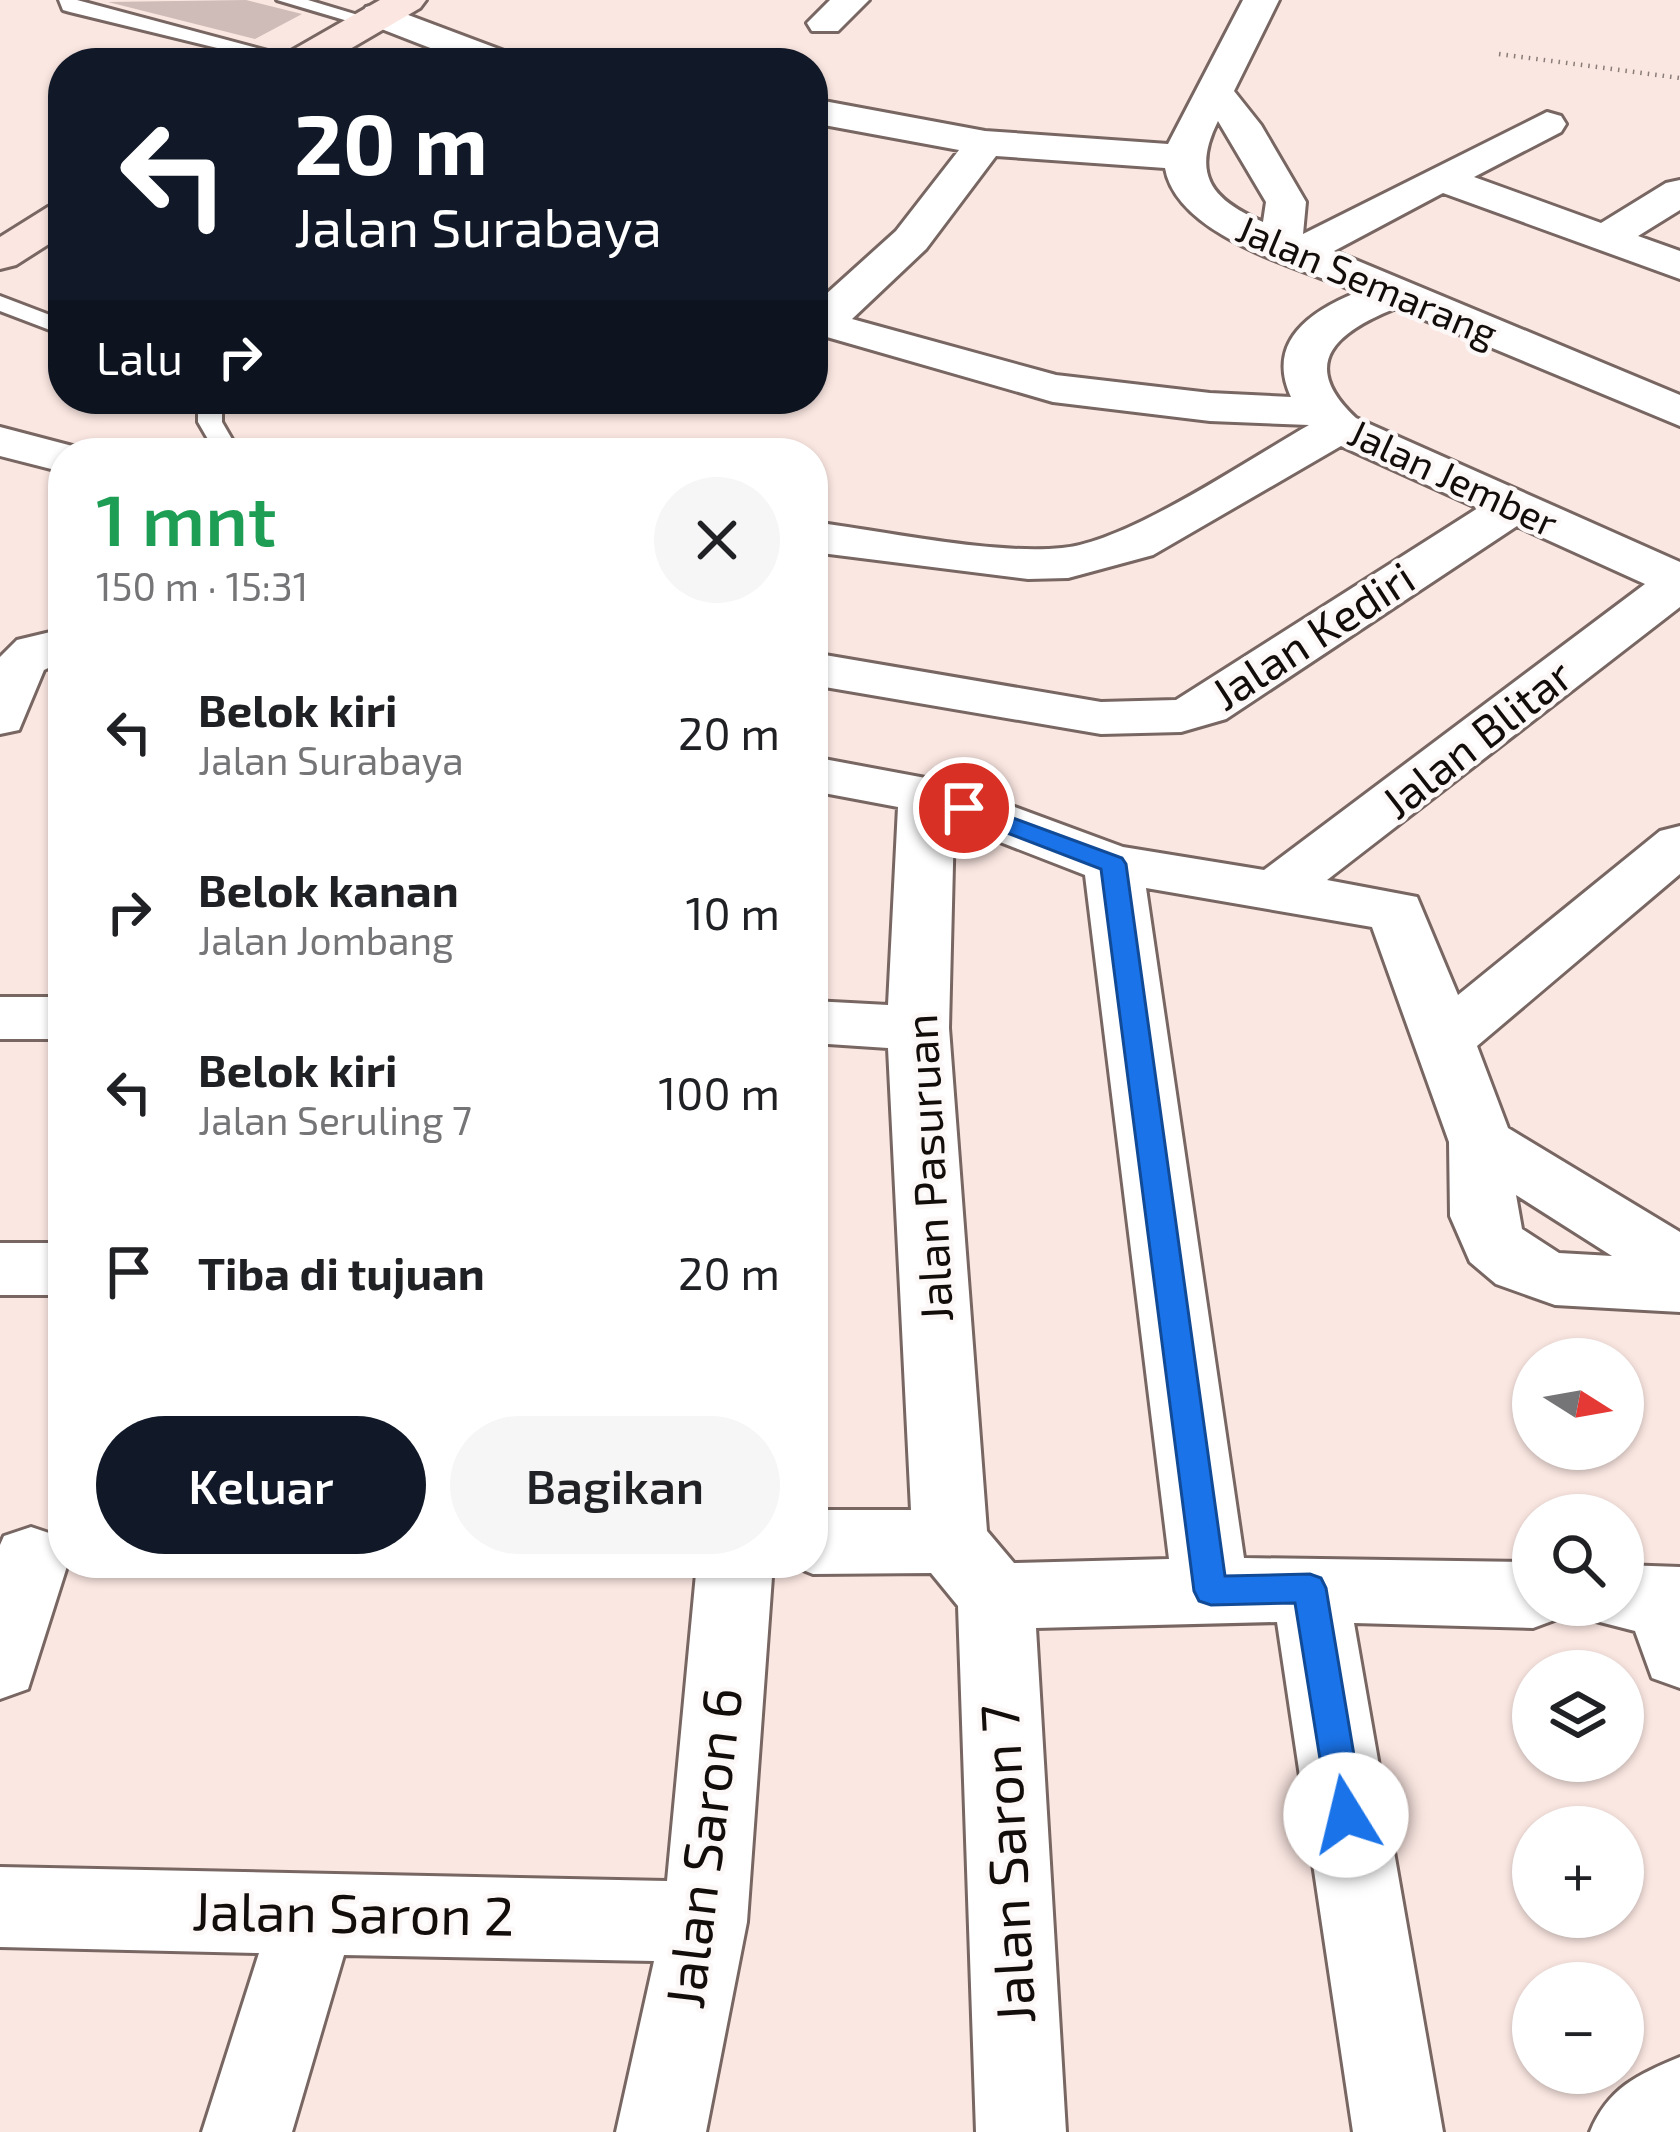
<!DOCTYPE html>
<html lang="id">
<meta charset="utf-8">
<style>
body{margin:0;font-family:"Exo 2",sans-serif;background:#f6f6f6;color:#202124;height:100vh;display:flex;flex-direction:column;font-size:45px;white-space:nowrap}
*{box-sizing:border-box;margin:0}
p{font-size:39px;color:#757577}
.icon{flex:none;width:66px;height:66px;fill:none;stroke:currentColor;stroke-width:2;stroke-linecap:round;stroke-linejoin:round}
.map{position:relative;flex:1;overflow:hidden}
.details{position:absolute;left:48px;top:438px;width:780px;height:1140px;display:flex;flex-direction:column;background:#fff;border-radius:48px;box-shadow:0 3px 9px #0004}
.details>*{flex:none}
.banner{position:absolute;left:48px;top:48px;width:780px;height:366px;border-radius:48px;box-shadow:0 3px 9px #0004;background:#111827;color:#fff;overflow:hidden}
.needle{width:78px;rotate:101deg}
.tools{position:absolute;left:1512px;top:1338px;display:grid;gap:24px}
.tools a{display:grid;place-items:center;width:132px;height:132px;border-radius:50%;background:#fff;box-shadow:0 3px 9px #0004;font-size:60px}
.pin{position:absolute;display:grid;place-items:center;width:102px;height:102px;color:#fff;margin:-51px;border:6px solid #fff;border-radius:50%;box-shadow:0 3px 12px #0007}
.me{position:absolute;width:132px;margin:-66px;rotate:351deg;stroke-linejoin:round;filter:drop-shadow(0 0 9px #0008)}
.turn{display:flex;align-items:center;gap:42px;height:252px;padding:0 48px;font-size:54px}
.turn .icon{width:156px;height:156px;stroke-width:2.5}
.turn b{display:block;font-size:84px;line-height:102px}
.then{display:flex;align-items:center;height:114px;padding:0 48px;background:#0003;gap:24px;font-size:45px}
.round{display:grid;place-items:center;flex:none;width:126px;height:126px;border-radius:63px;background:#f6f6f6}
.head{display:flex;align-items:center;justify-content:space-between;height:204px;padding:0 48px}
h1{font-size:72px;font-weight:600;line-height:90px;color:#1e9e55}
.primary-button{display:flex;gap:24px;margin-top:auto;padding:24px 48px}
.primary-button a{flex:1;height:138px;border-radius:72px;background:#111827;color:#fff;font-size:48px;font-weight:600;line-height:138px;text-align:center}
.primary-button a+a{background:#f6f6f6;color:#202124}
ul{padding:0;list-style:none}
li{display:flex;align-items:center;gap:36px;height:180px;padding:0 48px}
li div{flex:1}
li b{display:block;font-size:45px}
li em{font-style:normal}
.map>svg:first-child{display:block}
.building{fill:#cfbbb7}
.lines{fill:none;stroke-linecap:round;stroke-linejoin:round}
.service-casing{stroke:#776662;stroke-width:6}
.minor-casing{stroke:#776662;stroke-width:6}
.secondary-casing{stroke:#776662;stroke-width:6}
.path{stroke:#897c78;stroke-width:4.5;stroke-dasharray:1.5 6;stroke-linecap:butt}
.service{fill:#fff;fill-rule:evenodd}
.minor{fill:#fff;fill-rule:evenodd}
.secondary{fill:#fce6e1;fill-rule:evenodd}
.route{fill:#1a73e8;stroke:#114b97;stroke-width:3}
.labels{text-anchor:middle;stroke-width:9;stroke-linejoin:round;paint-order:stroke}
.far-street-label{font-size:39px;fill:#120c0a;stroke:#fcf8f7}
.street-label{font-size:45px;fill:#120c0a;stroke:#fcf8f7}
.near-street-label{font-size:54px;fill:#120c0a;stroke:#fcf8f7}
</style>
<div class="map">
<svg width="1680" height="2132" viewBox="0 0 1680 2132">
<rect width="100%" height="100%" fill="#fbe7e2"/>
<path class="building" d="M246,0L302,14L255,39L108,2Z"/>
<g class="lines">
<defs>
<path id="service" d="M59,0H77L309,62L279,63L70,12L63,10Z
M277,0H308L378,21L368,27Z
M0,296L63,320V335L0,311Z
M198,399H222V422L240,453H216L198,422Z"/>
<path id="minor" d="M830,0H869L838,31H812L807,23Z
M1243,0H1279L1234,91L1261,125L1306,202L1303,234L1547,112L1561,116L1566,124L1561,132L1474,177L1601,223L1666,183L1680,180V210L1638,236L1680,251V279L1443,193L1334,251L1680,395V426L1396,308C1339,331 1296,362 1356,418L1680,562V607L1327,880L1417,897L1458,995L1660,831L1680,826V874L1477,1046L1508,1128L1680,1232V1312L1555,1305L1496,1284L1470,1262L1450,1216L1449,1142L1372,927L1146,888L1244,1558L1533,1562V1605H1566L1560,1618L1533,1628L1354,1623L1443,2132H1353L1277,1622L1036,1628L1066,2132H976L958,1606L931,1573L813,1574L786,1563H813V1510H911L888,1048L813,1043V1001L888,1005L898,807L813,791V757L947,782L1123,847L1264,870L1645,584L1517,526L1226,719L1181,732L1101,734L813,685V653L1101,702L1176,700L1478,508L1341,446L1153,555L1068,578L1028,579L813,552V522C885,531 992,555 1062,548C1128,542 1247,460 1309,425L1210,421L1053,402L813,333L814,305L896,231L959,150L813,123V99L985,131L1168,144ZM1218,121L1266,202L1263,222C1212,200 1191,175 1218,121ZM996,156L1165,168C1177,237 1301,268 1358,292C1312,310 1265,341 1291,397L1210,393L1056,375L852,319L926,249ZM954,824L1085,875L1169,1559L1014,1563L987,1531L949,1028ZM1516,1195L1612,1256L1559,1253L1522,1229Z
M379,4L515,55L521,63H469L366,23L361,15L366,7Z
M0,427L80,448L83,453H63V472L0,456Z
M63,629V661L44,670L19,730L0,734V657L17,640Z
M0,997H63V1039H0Z
M0,1243H63V1295H0Z
M31,1527L58,1536L63,1563H68L28,1689L0,1699V1545L4,1536Z
M697,1563H773L747,1922L706,2132H616L654,1961L344,1955L292,2132H202L259,1953L0,1947V1867L667,1881Z
M1623,1565L1680,1567V1688L1652,1678L1635,1631L1596,1621L1588,1605H1623Z
M1680,2057V2132H1590C1608,2088 1637,2075 1680,2057Z"/>
<path id="secondary" d="M380,0H426L420,8L326,63H278L284,55Z
M63,203V235L16,265L0,269V237L48,207Z"/>
</defs>
<use href="#service" class="service-casing"/>
<use href="#minor" class="minor-casing"/>
<use href="#secondary" class="secondary-casing"/>
<path class="path" d="M1499,54L1680,78"/>
<use href="#service" class="service"/>
<use href="#minor" class="minor"/>
<use href="#secondary" class="secondary"/>
</g>
<path class="route" d="M964,800L1122,858L1126,864L1225,1576L1310,1574L1321,1578L1326,1588L1364,1815L1359,1827L1346,1831L1334,1827L1329,1815L1295,1603L1211,1605L1199,1601L1194,1591L1101,869L955,813V802Z"/>
<g class="labels">
<g class="far-street-label">
<text transform="translate(1367 281) rotate(23)" y="14">Jalan Semarang</text>
<text transform="translate(1453 478) rotate(25)" y="14">Jalan Jember</text>
</g>
<g class="street-label">
<text transform="translate(1313 636) rotate(-33)" y="16">Jalan Kediri</text>
<text transform="translate(1477 739) rotate(-38)" y="16">Jalan Blitar</text>
<text transform="translate(929 1168) rotate(-93)" y="16">Jalan Pasuruan</text>
</g>
<g class="near-street-label">
<text transform="translate(704 1848) rotate(-83)" y="19">Jalan Saron 6</text>
<text transform="translate(1008 1864) rotate(-93)" y="19">Jalan Saron 7</text>
<text transform="translate(353 1914) rotate(1)" y="19">Jalan Saron 2</text>
</g>
</g>
</svg>
<div class="tools">
<a><svg class="needle" viewBox="-14 -14 28 28"><path d="M0-13l5 13h-10z" fill="#e53935"/><path d="M0 13l5-13h-10z" fill="#757577"/></svg></a>
<a><svg class="icon" aria-label="search" viewBox="0 0 24 24"><circle cx="10" cy="10" r="6"/><path d="M15 15l6 6"/></svg></a>
<a><svg class="icon" aria-label="layers" viewBox="0 0 24 24"><path d="M12 4l9 5-9 5-9-5zM3 14l9 5 9-5"/></svg></a>
<a>+</a>
<a>−</a>
</div>
<div class="pin" style="left:964px;top:808px;background:#d93025"><svg class="icon" aria-label="arrive" viewBox="0 0 24 24"><path d="M6 21V4h12l-3 4 3 4H6"/></svg></div>
<svg class="me" style="left:1346px;top:1815px" viewBox="-20 -20 40 40"><circle r="19" fill="#fff"/><path d="M0-13L10 11 0 6-10 11z" fill="#1a73e8"/></svg>
<div class="banner">
<div class="turn"><svg class="icon" aria-label="left" viewBox="0 0 24 24"><path d="M17 20v-9H6M10 6l-5 5 5 5"/></svg><div><b>20 m</b>Jalan Surabaya</div></div>
<div class="then">Lalu<svg class="icon" aria-label="right" viewBox="0 0 24 24"><path d="M7 20v-9h11M14 6l5 5-5 5"/></svg></div>
</div>
<section class="details">
<div class="head"><div><h1>1 mnt</h1><p>150 m · 15:31</p></div><a class="round"><svg class="icon" aria-label="close" viewBox="0 0 24 24"><path d="M6 6l12 12M18 6L6 18"/></svg></a></div>
<ul>
<li><svg class="icon" aria-label="left" viewBox="0 0 24 24"><path d="M17 20v-9H6M10 6l-5 5 5 5"/></svg><div><b>Belok kiri</b><p>Jalan Surabaya</p></div><em>20 m</em></li>
<li><svg class="icon" aria-label="right" viewBox="0 0 24 24"><path d="M7 20v-9h11M14 6l5 5-5 5"/></svg><div><b>Belok kanan</b><p>Jalan Jombang</p></div><em>10 m</em></li>
<li><svg class="icon" aria-label="left" viewBox="0 0 24 24"><path d="M17 20v-9H6M10 6l-5 5 5 5"/></svg><div><b>Belok kiri</b><p>Jalan Seruling 7</p></div><em>100 m</em></li>
<li><svg class="icon" aria-label="arrive" viewBox="0 0 24 24"><path d="M6 21V4h12l-3 4 3 4H6"/></svg><div><b>Tiba di tujuan</b></div><em>20 m</em></li>
</ul>
<div class="primary-button"><a>Keluar</a><a>Bagikan</a></div>
</section>
</div>
